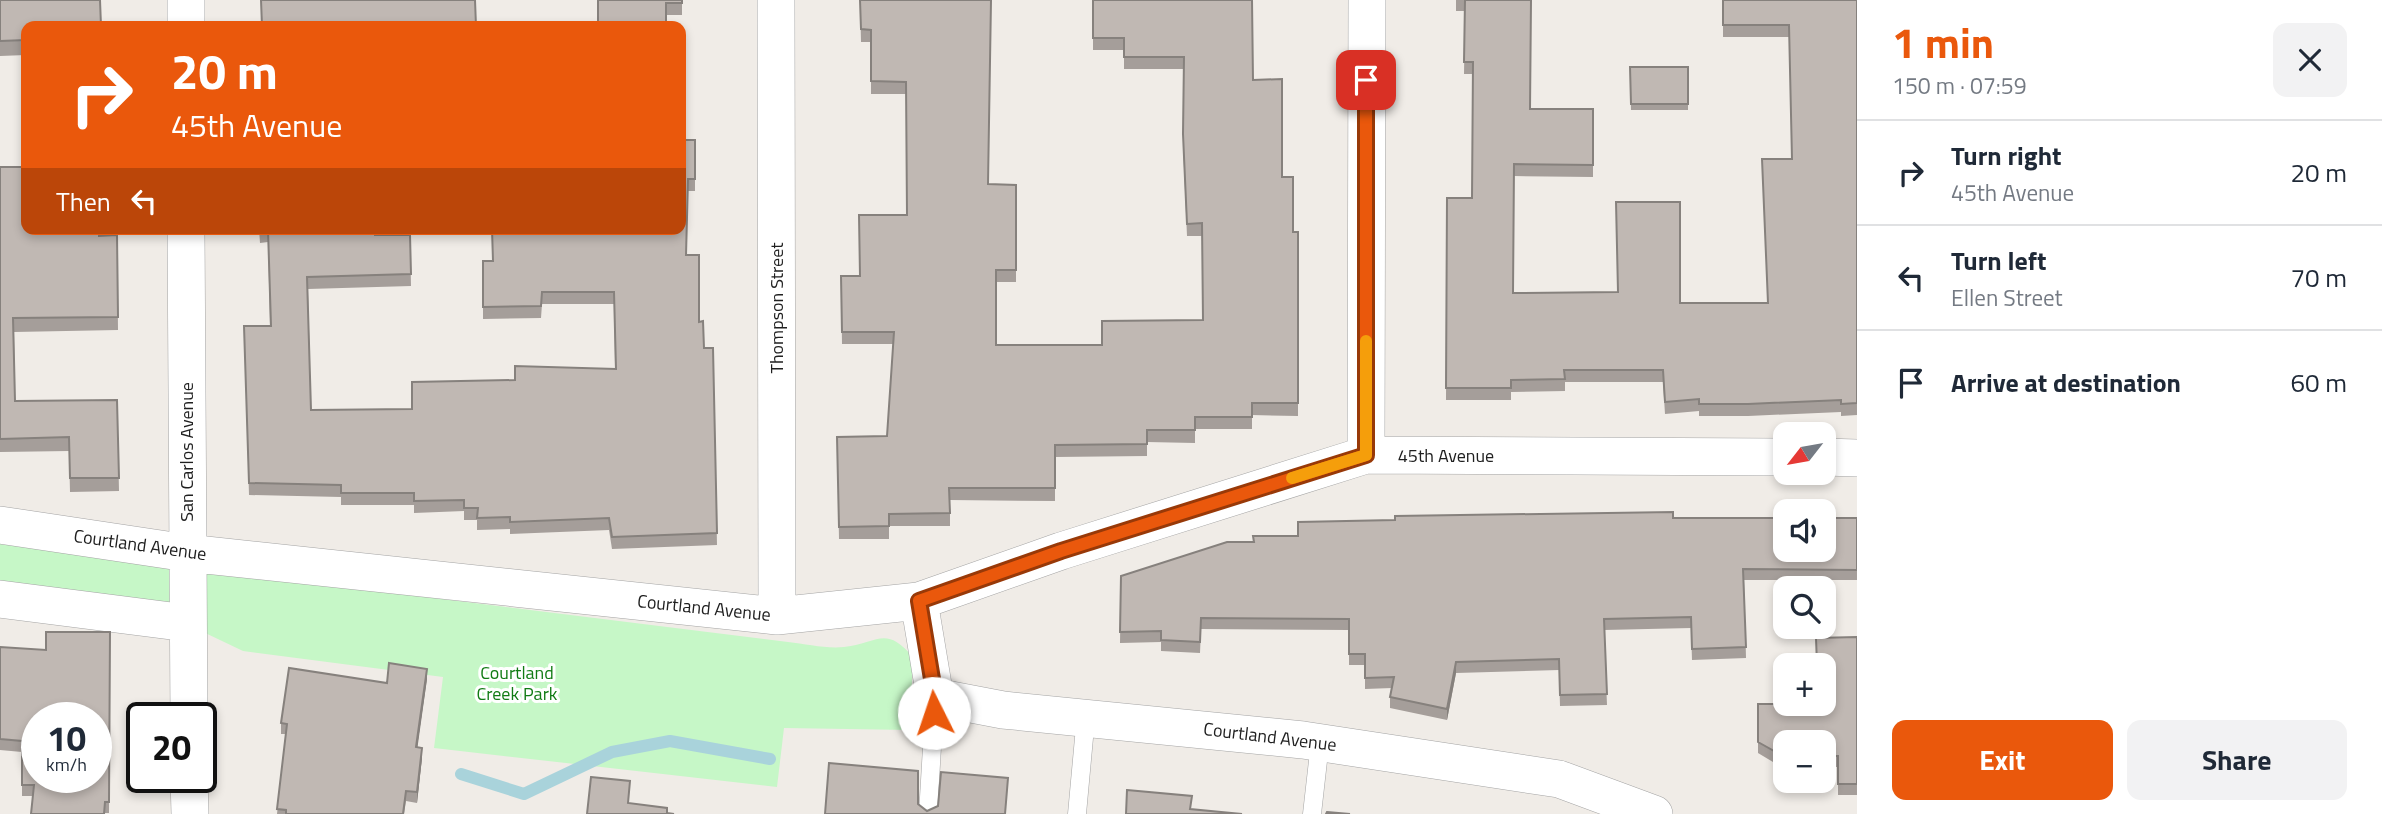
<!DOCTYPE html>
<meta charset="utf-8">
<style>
body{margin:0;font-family:"Titillium Web",sans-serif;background:#f2f2f3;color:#1f2937;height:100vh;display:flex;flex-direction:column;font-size:26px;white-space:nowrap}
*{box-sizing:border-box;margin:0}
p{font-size:23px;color:#747a83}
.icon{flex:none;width:38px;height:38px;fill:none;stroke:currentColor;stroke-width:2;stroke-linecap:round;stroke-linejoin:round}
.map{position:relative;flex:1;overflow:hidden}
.panel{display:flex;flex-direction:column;background:#fff;width:525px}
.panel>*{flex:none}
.banner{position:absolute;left:21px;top:21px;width:665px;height:214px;border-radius:14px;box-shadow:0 4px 10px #0003;background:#ea580c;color:#fff;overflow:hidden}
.needle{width:46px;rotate:239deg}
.tools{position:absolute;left:1773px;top:422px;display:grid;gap:14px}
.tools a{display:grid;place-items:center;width:63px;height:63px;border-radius:14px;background:#fff;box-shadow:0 4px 10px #0003;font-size:35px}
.speed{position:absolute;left:21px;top:702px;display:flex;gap:14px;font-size:35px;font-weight:700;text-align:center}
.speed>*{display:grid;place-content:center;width:91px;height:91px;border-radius:50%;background:#fff;box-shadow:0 4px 10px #0003;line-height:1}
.speed small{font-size:18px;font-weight:400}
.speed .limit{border:4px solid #111;border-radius:10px;background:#fff;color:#111}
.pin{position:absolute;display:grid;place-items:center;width:60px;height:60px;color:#fff;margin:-30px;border-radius:14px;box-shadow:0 4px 10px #0006}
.me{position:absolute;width:77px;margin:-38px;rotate:356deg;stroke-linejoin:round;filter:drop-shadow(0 0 5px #0008)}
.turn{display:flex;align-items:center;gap:24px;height:147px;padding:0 35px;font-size:32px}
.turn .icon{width:91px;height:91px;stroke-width:2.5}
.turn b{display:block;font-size:49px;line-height:60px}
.then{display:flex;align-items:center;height:66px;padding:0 35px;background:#0003;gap:14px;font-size:26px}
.round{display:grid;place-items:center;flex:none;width:74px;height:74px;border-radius:14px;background:#f2f2f3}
.head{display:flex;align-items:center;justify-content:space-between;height:119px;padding:0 35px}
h1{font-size:42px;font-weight:700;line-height:52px;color:#ea580c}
.action{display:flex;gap:14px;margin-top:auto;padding:14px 35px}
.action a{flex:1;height:80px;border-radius:14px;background:#ea580c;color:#fff;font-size:28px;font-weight:700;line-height:80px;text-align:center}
.action a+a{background:#f2f2f3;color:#1f2937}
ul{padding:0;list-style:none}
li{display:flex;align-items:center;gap:21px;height:105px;padding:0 35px;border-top:2px solid #e0e1e3}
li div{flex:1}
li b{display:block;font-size:26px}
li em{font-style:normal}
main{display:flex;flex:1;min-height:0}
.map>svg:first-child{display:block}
.park{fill:#c6f7c7}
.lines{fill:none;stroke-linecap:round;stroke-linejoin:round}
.stream{stroke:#a9d3db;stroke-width:12}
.service-casing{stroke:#a4a4a4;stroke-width:19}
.minor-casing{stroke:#a4a4a4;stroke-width:38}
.service{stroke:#fff;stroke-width:18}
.minor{stroke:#fff;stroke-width:37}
.wall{fill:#a59e9a}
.shaded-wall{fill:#86817d}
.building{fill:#c0b8b3;stroke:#86817d;stroke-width:2;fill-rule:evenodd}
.route-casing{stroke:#983908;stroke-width:18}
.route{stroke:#ea580c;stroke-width:12}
.slow{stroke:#f59e0b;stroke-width:12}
.labels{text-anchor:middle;stroke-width:6;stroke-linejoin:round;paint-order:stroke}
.street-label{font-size:18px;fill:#202020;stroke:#fff}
.park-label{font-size:18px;fill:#117b14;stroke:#fff}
</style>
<main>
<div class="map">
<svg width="1857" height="814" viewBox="0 0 1857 814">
<rect width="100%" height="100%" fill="#f0ece7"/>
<path class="park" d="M0,544L788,642C806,644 827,649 844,647C879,643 885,625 913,657L910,730L784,728L777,787L434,748L443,677L243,651L136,600L0,587Z"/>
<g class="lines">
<path class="stream" d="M461,774L524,794L612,752L670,741L770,759"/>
<defs>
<path id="service" d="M928,814L935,697
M1077,814L1086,716
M1312,814L1320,743"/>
<path id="minor" d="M186,0V26
M776,0L777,616
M186,229L189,718
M1366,455L1367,0
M1824,457L1857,458
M0,525L187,553L777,616L919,601L1061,551L1366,455L1785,457
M0,599L187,623
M919,601L935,697L1003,710L1303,740L1559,779L1654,814
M189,777L190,814"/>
</defs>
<use href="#service" class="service-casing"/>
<use href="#minor" class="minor-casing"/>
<use href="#service" class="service"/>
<use href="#minor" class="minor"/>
</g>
<path class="wall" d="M0,0L26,26V55L0,56Z
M598,0H682V15H666Z
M860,0L989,184L1016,185V282H996V345H1102L1203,320L1202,236H1187L1183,146L1184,69H1124V50H1093V0L1253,80L1282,177L1293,232H1298V416L1252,415V429H1195V443L1147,442V456L1055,457V501L950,500V526H889V539H839L837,437L887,436L893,344H842L841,276H860L906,215V94H871V42H861Z
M1456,0H1531L1530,109H1593V177L1514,176L1513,293L1680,303H1767L1792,159L1789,37H1723V0H1857V415L1841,416V412L1748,416H1699V411L1665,414L1663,382H1565V391L1511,392V400H1446L1447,198H1472L1473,74H1464L1465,11H1456Z
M1630,67H1688V110H1631Z
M681,140H695V191H688L686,255L704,348H713L717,545L612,549L609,530L510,534V529L477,530V520H464V511L414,513V505H341V497L249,495L244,326H270L268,242L260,243L259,229L375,235H410L411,286L308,289L311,410L412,409L515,380L615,369L614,304H542L541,318L483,319V261H493L681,229Z
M0,167L99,236L117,235L118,330L14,332L15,401L117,400L119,491L70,492L69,451L0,452Z
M1673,518H1857V580H1744L1746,658L1692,660L1691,628L1604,630L1607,705L1560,706L1559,670L1456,673L1447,720L1390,708V697L1392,688L1365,689V665H1349V630L1201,629L1200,653L1161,651V642L1120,643L1121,576L1254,542L1298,536Z
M110,632L109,813H105L33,796H22V752L0,750V647L46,650Z
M1857,637V795H1838V767H1824V742H1785V768H1783L1758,753V704H1824Z
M427,679L417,747L422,758L417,803L406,801L404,814H277L286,734H281V723L387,683Z"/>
<path class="shaded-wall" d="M1456,662V673L1447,720V709Z
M427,669V679L416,758V747Z
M422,748V758L417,803V792Z"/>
<path class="building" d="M0,0H100L101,26H26V40L0,41Z
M261,0H475L476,26H262Z
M598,0H682V3H666V26H598Z
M860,0H991L988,184L1016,185V270H996V345H1102V321L1203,320L1202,223L1187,224L1183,134L1184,57H1124V38H1093V0H1252L1253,80L1282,79V177H1293V232H1298V403H1252V417H1195V430H1147V444L1055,445V488H949L950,513L889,514V526L839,527L837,437L887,436L894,332H842L841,276H860L859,215H907L906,82L871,81V30L861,29Z
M1465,0H1531L1530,109H1593V165L1514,164L1513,293L1618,292L1616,202H1680V303H1768L1762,159H1792L1789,25H1723V0H1857V403L1841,404V400L1748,404H1699V399L1665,402L1663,370H1564L1565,379L1511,380V388H1446L1447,198H1472L1473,62H1464Z
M1630,67H1688V104H1631Z
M681,140H695V179H688L686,255H699V322L703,321L704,348H713L717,533L612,537L609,518L510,522V517L477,518L478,508H464V500L414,501V493H341V485L249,483L244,326H271L268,230L260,231V229H375V235H410L411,274L307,277L311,410L412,409V382L515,380V366L616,369L614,292H542L541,306L483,307V261H493L492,229H681Z
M0,167H26V229H99V236L117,235L118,317L13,318L15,401L117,400L119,478H70L69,437L0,439Z
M1673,512V518H1785V550H1824V518H1857V570L1743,569L1746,647L1692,649L1691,617L1604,619L1607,694L1560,695L1559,659L1456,662L1447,709L1390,697L1394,677L1365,678V654H1349V619L1201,618L1200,642L1161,640V631L1120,632L1121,576L1227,542H1254L1253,536H1298V522L1395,520V516Z
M46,632H110L109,802H105L104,814H31L34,785H22V741L0,739V647L46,650ZM37,718H96V777H37Z
M1857,637V784H1838V756H1824V742H1785V756H1783L1758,742V704H1824V665H1817L1816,638Z
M389,663L427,669L416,747L422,748L417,792L406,791L403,814H286V810L277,809L287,724L281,723L289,668L387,683Z
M829,763L918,771V804L927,811L938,806L941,772L1008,778L1005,814H825Z
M591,777L630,781L628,803L667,808V813L674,814H587Z
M1127,790L1192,796L1190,809L1242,814H1126Z
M1327,812L1350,814H1326Z"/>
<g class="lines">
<defs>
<path id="route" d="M934,713L935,697L919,601L1061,551L1366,455V80"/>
</defs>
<use href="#route" class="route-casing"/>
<use href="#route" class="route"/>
<path class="slow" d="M1292,478L1366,455V341"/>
</g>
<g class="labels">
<g class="street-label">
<text transform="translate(777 308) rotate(-90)" y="6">Thompson Street</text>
<text transform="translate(187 452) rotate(-90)" y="6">San Carlos Avenue</text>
<text x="1446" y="462">45th Avenue</text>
<text transform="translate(140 545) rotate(8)" y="6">Courtland Avenue</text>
<text transform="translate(704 608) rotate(6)" y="6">Courtland Avenue</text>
<text transform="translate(1270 737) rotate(7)" y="6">Courtland Avenue</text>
</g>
<g class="park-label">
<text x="517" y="679">Courtland<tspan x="517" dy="21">Creek Park</tspan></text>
</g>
</g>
</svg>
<div class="tools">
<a><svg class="needle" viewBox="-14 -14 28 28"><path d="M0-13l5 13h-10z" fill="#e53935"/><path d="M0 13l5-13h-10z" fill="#747a83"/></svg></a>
<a><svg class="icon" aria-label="sound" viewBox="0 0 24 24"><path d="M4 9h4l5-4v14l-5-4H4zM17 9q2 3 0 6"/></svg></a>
<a><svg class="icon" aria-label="search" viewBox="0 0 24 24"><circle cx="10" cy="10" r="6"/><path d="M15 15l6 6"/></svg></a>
<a>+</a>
<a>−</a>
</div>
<div class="speed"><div>10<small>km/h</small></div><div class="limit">20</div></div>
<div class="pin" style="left:1366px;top:80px;background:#d93025"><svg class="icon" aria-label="arrive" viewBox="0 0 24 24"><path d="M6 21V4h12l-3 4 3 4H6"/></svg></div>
<svg class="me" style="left:934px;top:713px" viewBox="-20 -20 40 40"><circle r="19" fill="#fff"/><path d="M0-13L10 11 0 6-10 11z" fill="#ea580c"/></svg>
<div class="banner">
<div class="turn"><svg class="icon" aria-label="right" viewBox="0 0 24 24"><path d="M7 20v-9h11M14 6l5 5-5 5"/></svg><div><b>20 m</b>45th Avenue</div></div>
<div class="then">Then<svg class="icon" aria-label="left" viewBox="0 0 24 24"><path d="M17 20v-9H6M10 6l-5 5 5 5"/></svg></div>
</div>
</div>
<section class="panel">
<div class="head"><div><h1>1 min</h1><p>150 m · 07:59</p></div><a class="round"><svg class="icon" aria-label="close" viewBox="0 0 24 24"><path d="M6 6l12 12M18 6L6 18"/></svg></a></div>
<ul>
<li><svg class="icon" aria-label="right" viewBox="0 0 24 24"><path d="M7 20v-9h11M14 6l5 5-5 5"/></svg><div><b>Turn right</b><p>45th Avenue</p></div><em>20 m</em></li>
<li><svg class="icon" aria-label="left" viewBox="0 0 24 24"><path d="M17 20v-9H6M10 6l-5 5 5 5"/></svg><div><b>Turn left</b><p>Ellen Street</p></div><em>70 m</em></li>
<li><svg class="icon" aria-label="arrive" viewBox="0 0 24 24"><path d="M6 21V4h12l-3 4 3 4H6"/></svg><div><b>Arrive at destination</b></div><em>60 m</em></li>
</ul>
<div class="action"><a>Exit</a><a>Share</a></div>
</section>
</main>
